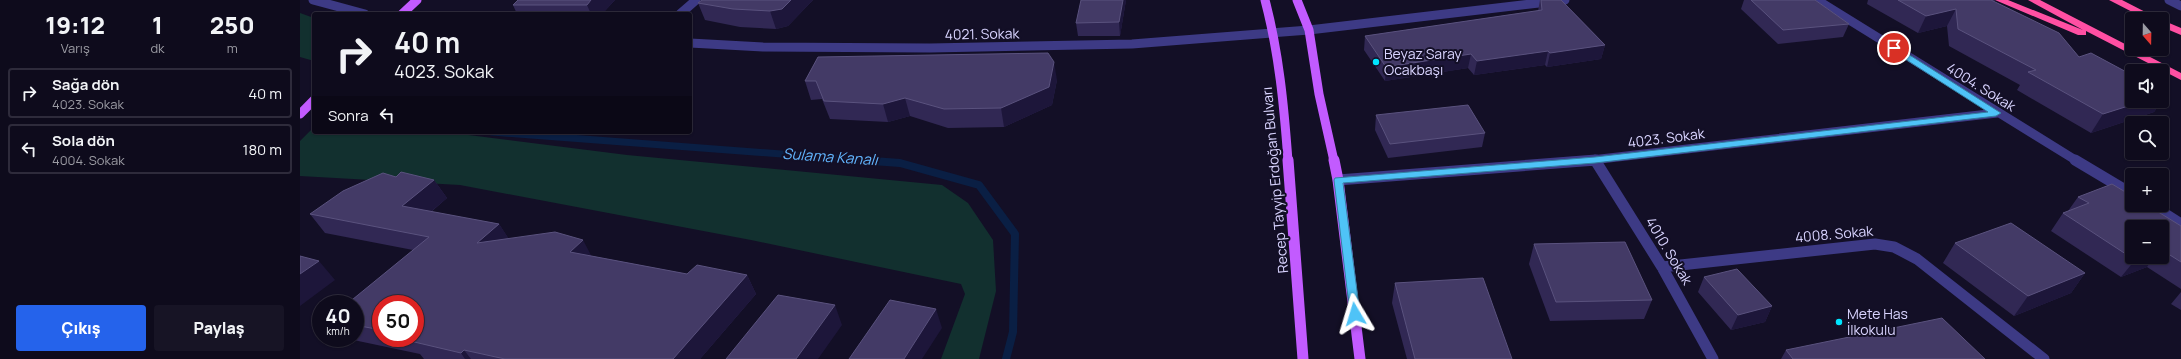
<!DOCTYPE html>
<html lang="tr">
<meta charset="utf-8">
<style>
body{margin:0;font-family:Manrope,sans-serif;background:#171425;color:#f1f3f6;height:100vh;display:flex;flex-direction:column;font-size:15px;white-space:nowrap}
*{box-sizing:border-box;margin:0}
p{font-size:13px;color:#9b9ba3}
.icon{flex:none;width:22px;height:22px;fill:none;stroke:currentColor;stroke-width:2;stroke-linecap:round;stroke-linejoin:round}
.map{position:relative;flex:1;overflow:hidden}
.details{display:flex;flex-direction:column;background:#0e0b1c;width:300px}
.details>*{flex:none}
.top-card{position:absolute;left:12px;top:12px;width:380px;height:122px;border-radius:4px;box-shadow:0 1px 3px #0004,0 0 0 1px #2e2b3b;background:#0e0b1c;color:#f1f3f6;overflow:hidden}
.needle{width:26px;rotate:160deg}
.fabs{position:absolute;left:1825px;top:12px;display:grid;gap:8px}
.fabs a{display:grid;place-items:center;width:44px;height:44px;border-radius:4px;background:#0e0b1c;box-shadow:0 1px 3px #0004,0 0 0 1px #2e2b3b;font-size:20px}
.speed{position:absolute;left:12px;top:295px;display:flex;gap:8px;font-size:20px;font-weight:700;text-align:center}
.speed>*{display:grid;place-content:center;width:52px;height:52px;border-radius:50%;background:#0e0b1c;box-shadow:0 1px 3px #0004,0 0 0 1px #2e2b3b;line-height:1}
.speed small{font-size:10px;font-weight:400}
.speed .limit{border:6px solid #d22;background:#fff;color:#111}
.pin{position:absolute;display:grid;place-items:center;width:34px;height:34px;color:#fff;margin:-17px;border:2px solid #fff;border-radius:50%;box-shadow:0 1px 4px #0007}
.me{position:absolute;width:44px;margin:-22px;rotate:353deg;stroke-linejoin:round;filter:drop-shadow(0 0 3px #0008)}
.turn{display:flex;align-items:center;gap:14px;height:84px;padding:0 16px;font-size:18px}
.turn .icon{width:52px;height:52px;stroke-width:2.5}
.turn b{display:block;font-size:28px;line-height:34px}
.then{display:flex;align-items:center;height:38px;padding:0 16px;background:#0003;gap:8px;font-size:15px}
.eta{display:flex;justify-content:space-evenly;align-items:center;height:68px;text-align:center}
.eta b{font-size:24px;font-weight:800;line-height:28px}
.action{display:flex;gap:8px;margin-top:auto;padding:8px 16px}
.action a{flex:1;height:46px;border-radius:4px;background:#2563eb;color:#fff;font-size:16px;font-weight:800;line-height:46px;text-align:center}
.action a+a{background:#171425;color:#f1f3f6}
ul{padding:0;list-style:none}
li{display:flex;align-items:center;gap:12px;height:50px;margin:0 8px 6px;padding:0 8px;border:2px solid #2e2b3b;border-radius:4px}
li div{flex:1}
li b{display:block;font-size:15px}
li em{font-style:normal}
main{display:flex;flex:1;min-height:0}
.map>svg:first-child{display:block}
.green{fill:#12302f}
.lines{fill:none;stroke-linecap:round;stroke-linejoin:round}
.stream-far1{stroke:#0a1f44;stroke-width:7}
.stream{stroke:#0a1f44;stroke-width:8}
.minor-far1{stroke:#3d3a85;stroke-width:9}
.minor{stroke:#3d3a85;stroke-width:11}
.major-far1{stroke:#c25bff;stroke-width:9}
.major{stroke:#c25bff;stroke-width:11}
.highway{fill:#ff4fa3;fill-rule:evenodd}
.wall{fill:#312854;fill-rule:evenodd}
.shaded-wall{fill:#1d163a}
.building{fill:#433a66;stroke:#5a527e}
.route{fill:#4fc3f7;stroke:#337fa1}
.poi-dot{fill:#00e5ff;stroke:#130f26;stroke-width:1.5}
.labels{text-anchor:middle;stroke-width:4;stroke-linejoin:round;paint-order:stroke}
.street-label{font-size:14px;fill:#d9d4ff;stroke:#130f26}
.poi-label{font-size:14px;fill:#d9d4ff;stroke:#130f26;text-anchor:start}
.water-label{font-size:15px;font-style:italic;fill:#62b6ff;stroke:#130f26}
</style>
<main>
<section class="details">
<div class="eta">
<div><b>19:12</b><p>Varış</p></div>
<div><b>1</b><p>dk</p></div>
<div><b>250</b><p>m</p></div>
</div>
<ul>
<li><svg class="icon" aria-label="right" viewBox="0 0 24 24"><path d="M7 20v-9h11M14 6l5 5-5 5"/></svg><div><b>Sağa dön</b><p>4023. Sokak</p></div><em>40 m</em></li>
<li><svg class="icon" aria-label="left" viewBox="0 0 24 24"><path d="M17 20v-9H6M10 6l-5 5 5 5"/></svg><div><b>Sola dön</b><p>4004. Sokak</p></div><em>180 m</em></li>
</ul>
<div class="action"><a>Çıkış</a><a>Paylaş</a></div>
</section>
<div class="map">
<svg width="1881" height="359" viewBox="0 0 1881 359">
<rect width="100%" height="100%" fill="#130f26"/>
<path class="green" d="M0,13L14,18V61L0,57Z
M14,127V132H145L327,155L642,185L668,203L693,240L696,291L679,359H641L665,294L661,284L451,240L160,185L0,176V141Z"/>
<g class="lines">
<path class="stream-far1" d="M192,132L573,161"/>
<path class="stream" d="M559,160L600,163L679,185L715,234L713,332L706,359"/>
<path class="minor-far1" d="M13,0L65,14
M1517,0L1777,161
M1869,0L1881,6
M380,14L396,0
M390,43L463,47L630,48L832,44L1009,30L1265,0
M1283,161L1697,113"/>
<path class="minor" d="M1295,160L1362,267L1413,359
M1775,160L1832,194
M1038,180L1296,160
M1851,205L1881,224
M1362,267L1575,244L1594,247L1617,259L1744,359"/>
<path class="major-far1" d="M965,0C979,53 984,106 988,161
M997,0L1009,30L1019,94L1034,161
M102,14L117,0
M0,114L14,100"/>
<path class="major" d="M988,160L1003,359
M1034,160L1038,180L1060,359"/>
<path class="highway" d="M1695,0H1708L1783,30L1728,0H1740L1881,73V80L1786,31V35H1778Z
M1809,0H1822L1859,19H1846Z
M1862,20L1881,28V35L1862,27Z"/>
</g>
<path class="wall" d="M315,0L302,14H217L213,5Z
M402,0H513L488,26L476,29L440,27L405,20L398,3Z
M826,0L820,36H778L776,23Z
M1240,0H1261L1305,45L1301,59L1247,67L1245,65L1174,75L1168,68L1085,81L1064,50L1065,36L1238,11Z
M1444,0H1515L1549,24L1543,37L1478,44L1441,9Z
M1568,0H1695L1694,2L1779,57L1868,93L1854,112L1791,133L1717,90L1720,85L1649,46L1647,26L1618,33L1567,4Z
M518,57L757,80L752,105L704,127L648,128L610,116L588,122L530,119L522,99L511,100L505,81Z
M1076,115L1185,133L1182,147L1088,158L1075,130Z
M134,180L147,198L131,212L199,224L208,238L292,256L387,274L447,275L456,294L400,359H124L120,354L44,338H55V304L113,250L25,233L10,214ZM81,304H115V338H81Z
M1778,197L1881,226V289L1847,267L1821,277L1751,231L1763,213L1768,211ZM1862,227V257H1832Z
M1655,243L1785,273L1771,293L1714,316L1643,263Z
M1234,244L1352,300L1344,319L1250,321L1229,264Z
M1404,277L1472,306L1465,322L1431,330L1398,292Z
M1095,283L1212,359H1107L1092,303Z
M1881,292V310L1871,304Z
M1486,350L1685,359H1481Z"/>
<path class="shaded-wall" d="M291,0H315L302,14H291L287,5Z
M491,0H513L488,26L476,29L470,11Z
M823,0H826L820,36L819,22Z
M1656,9L1647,26L1618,33L1626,16Z
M1305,45L1301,59L1247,67L1250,53Z
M1248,51L1245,65L1174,75L1177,61Z
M1171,54L1168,68L1085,81L1086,67Z
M754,62L757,80L752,105L704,127L701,108Z
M1868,93L1854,112L1791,133L1803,114L1844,101H1862V95Z
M605,98L610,116L588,122L583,104Z
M134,180L147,198L115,225L102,206Z
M199,224L211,242L177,243Z
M283,240L293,259L270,252Z
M1841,257H1854L1847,267L1821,277L1835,260Z
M19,261L35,280L0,306V274Z
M1785,273L1771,293L1714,316L1728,296Z
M447,275L456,294L400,359H373Z
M535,305L542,325L518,359H496Z
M1472,306L1465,322L1431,330L1438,315Z
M636,309L642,328L622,359H604Z
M164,350L171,359H165L161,353Z"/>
<path class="building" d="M218,0H291L287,5H213Z
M402,0H491L482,9L470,11L433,9L398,3Z
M781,0H823L819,22L776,23Z
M1241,0H1261L1305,45L1250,53L1248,51L1177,61L1171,54L1086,67L1065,36L1242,10Z
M1451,0H1515L1549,24L1483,30Z
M1598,0H1691L1759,33L1779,57L1791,53L1832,75V101H1844L1803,114L1728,72L1736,70L1658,29L1656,9L1626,16Z
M748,53L754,62L749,87L701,108L644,109L605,98L583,104L524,101L516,81H505L518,57Z
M1862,90L1868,93L1862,95Z
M1168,105L1185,133L1090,144L1076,115Z
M101,172L134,180L102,206L199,224L177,243L255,232L283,240L270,252L387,274L397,265L447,275L373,359H205L164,350L161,353L110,341L114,338H115V304H81V330L55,325V304H47L129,237L10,214L43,191L83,173L96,177Z
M1812,184L1832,196V205H1847L1881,226V262L1862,250V227H1832V257H1841L1835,260L1763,213L1789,203L1778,197Z
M1711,223L1785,273L1728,296L1655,243Z
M1325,242L1352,300L1256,302L1234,244Z
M0,256L19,261L0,274Z
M1437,269L1472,306L1438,315L1404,277Z
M1183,278L1212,359H1115L1095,283Z
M478,295L535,305L496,359H426Z
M590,300L636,309L604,359H549Z
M1642,318L1685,359H1493L1486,350Z"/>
<path class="route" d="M1591,47H1597L1701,113L1696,116L1295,163L1043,183L1060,314L1055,318L1050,314L1034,180L1035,178L1295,157L1688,112L1591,50Z"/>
<g class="poi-dot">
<circle cx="1076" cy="62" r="4"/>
<circle cx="1539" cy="322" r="4"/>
</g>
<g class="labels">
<g class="street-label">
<text transform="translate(682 34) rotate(-1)" y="5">4021. Sokak</text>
<text transform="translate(1681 87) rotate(32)" y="5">4004. Sokak</text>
<text transform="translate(1366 138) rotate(-7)" y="5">4023. Sokak</text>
<text transform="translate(975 180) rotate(-95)" y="5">Recep Tayyip Erdoğan Bulvarı</text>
<text transform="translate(1534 234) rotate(-5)" y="5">4008. Sokak</text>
<text transform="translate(1369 251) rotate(59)" y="5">4010. Sokak</text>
</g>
<g class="poi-label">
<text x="1084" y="59">Beyaz Saray<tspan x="1084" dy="16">Ocakbaşı</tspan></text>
<text x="1547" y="319">Mete Has<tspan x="1547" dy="16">İlkokulu</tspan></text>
</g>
<g class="water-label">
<text transform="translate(530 157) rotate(4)" y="5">Sulama Kanalı</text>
</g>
</g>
</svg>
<div class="fabs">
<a><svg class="needle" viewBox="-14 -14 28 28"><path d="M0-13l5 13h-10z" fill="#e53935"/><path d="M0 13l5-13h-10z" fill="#9b9ba3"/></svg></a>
<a><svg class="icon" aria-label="sound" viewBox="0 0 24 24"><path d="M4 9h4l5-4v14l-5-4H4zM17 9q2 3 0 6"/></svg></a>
<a><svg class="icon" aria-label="search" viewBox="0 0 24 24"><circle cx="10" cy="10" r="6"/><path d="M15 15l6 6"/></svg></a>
<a>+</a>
<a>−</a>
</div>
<div class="speed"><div>40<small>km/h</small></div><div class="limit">50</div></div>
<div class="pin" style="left:1594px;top:48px;background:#d93025"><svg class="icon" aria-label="arrive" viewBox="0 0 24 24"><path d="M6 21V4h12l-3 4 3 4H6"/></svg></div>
<svg class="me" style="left:1055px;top:314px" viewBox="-20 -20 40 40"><path d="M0-17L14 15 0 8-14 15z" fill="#4fc3f7" stroke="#fff" stroke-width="4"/></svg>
<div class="top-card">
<div class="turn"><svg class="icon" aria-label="right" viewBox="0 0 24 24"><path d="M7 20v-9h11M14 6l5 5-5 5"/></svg><div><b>40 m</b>4023. Sokak</div></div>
<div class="then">Sonra<svg class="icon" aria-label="left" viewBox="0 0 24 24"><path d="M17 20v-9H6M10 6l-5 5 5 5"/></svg></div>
</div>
</div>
</main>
